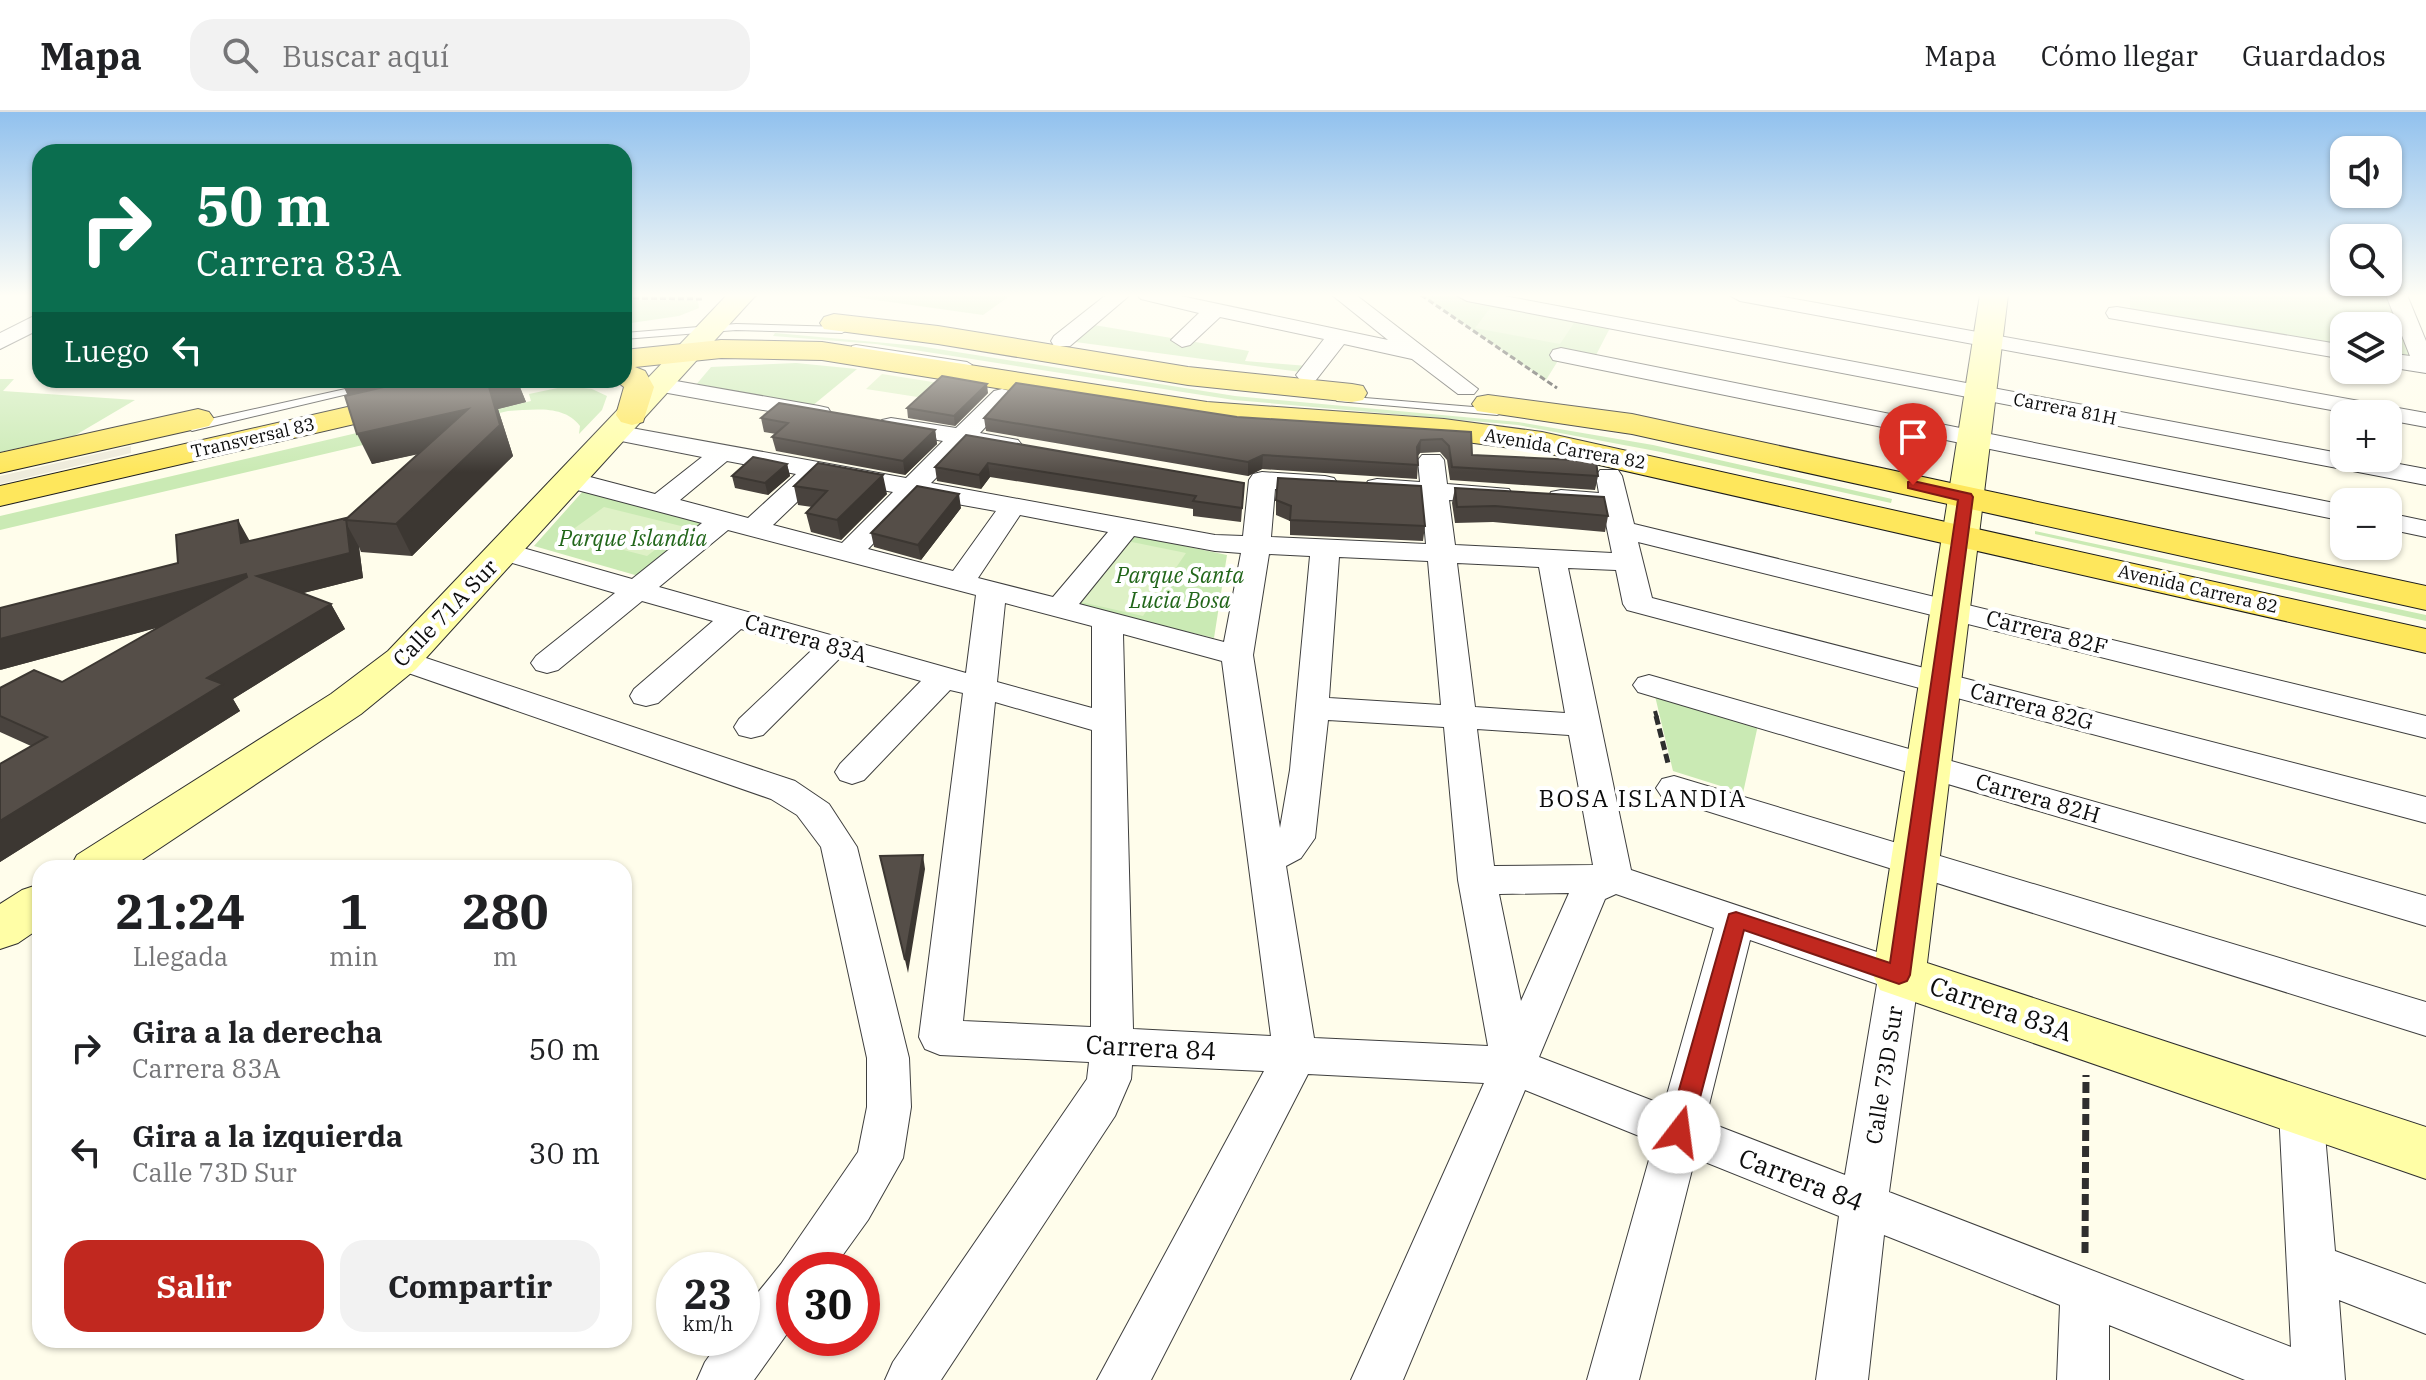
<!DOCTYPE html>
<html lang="es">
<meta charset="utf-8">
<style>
body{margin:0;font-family:"IBM Plex Serif",serif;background:#f2f2f2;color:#202124;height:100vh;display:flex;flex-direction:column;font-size:30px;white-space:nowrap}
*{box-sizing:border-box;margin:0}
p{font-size:26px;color:#757577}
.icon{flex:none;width:44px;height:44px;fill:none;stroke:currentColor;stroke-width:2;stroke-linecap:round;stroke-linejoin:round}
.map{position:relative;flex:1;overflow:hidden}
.drawer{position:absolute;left:32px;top:748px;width:600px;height:488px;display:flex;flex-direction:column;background:#fff;border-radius:24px;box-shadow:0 2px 6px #0004}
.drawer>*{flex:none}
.guide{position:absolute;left:32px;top:32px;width:600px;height:244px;border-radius:24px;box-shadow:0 2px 6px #0004;background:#0b6e4f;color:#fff;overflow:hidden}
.buttons{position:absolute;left:2330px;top:24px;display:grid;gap:16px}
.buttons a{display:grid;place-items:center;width:72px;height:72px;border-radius:16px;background:#fff;box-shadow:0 2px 6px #0004;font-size:40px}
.speed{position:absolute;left:656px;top:1140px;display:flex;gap:16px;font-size:40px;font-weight:700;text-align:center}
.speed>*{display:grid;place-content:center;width:104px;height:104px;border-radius:50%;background:#fff;box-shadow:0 2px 6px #0004;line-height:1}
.speed small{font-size:20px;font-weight:400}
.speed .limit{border:12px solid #d22;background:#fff;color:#111}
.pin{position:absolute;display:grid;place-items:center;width:68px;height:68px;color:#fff;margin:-82px -34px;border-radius:50% 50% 50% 0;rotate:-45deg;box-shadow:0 0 8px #0007}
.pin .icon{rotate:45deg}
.me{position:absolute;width:88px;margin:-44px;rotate:15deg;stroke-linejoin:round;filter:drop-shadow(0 0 6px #0008)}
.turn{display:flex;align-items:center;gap:28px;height:168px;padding:0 32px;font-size:36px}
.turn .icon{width:104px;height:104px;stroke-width:2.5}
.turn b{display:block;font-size:56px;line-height:68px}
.then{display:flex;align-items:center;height:76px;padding:0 32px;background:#0003;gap:16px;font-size:30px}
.eta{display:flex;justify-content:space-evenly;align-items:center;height:136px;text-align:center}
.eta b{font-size:48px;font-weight:700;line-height:56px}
.button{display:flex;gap:16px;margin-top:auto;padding:16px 32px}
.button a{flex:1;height:92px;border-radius:24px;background:#c1281f;color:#fff;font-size:32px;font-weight:700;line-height:92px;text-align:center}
.button a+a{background:#f2f2f2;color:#202124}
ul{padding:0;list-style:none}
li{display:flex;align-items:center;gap:24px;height:104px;padding:0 32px}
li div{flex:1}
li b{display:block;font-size:30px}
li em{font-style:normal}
header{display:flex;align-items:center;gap:48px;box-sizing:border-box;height:112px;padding:0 40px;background:#fff;border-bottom:2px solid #e0e0e0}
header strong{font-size:38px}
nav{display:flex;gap:44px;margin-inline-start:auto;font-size:28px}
.search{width:560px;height:72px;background:#f2f2f2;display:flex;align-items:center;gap:20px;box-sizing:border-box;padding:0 28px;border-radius:24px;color:#757577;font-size:30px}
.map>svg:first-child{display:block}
.green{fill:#caeab4}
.pitch{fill:#def1c6}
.plaza{fill:#eeebdb}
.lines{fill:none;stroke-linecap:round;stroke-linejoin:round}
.lane-casing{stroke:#3f3f3f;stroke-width:2}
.street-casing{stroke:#3f3f3f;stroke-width:2}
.secondary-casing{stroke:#2e2e2e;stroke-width:2}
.primary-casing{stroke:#1d1d1d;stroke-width:2}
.path-far3{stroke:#2e2e2e;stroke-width:3;stroke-dasharray:6 3;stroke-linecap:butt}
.path-far2{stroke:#2e2e2e;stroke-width:4;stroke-dasharray:7 3;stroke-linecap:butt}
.path-far1{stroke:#2e2e2e;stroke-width:5;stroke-dasharray:9 4;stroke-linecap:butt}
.path{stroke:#2e2e2e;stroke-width:7;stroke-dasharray:11 5;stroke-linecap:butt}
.lane{fill:#fff;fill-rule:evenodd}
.street{fill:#fff;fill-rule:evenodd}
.secondary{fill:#fffea6;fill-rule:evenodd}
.primary{fill:#fee75c;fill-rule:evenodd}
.wall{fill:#49433e}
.shaded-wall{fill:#3c3732}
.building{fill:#554e48;stroke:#3c3732;stroke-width:2}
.route{fill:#c1281f;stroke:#7d1a14;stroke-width:2}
.labels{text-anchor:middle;stroke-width:8;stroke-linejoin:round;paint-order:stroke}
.far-street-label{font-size:18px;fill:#0c0c0c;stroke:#fff}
.park-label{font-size:22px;font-style:italic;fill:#22661a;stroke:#fff}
.street-label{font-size:22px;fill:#0c0c0c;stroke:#fff}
.neighbourhood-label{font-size:24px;letter-spacing:2px;fill:#0c0c0c;stroke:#fff}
.near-street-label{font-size:26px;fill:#0c0c0c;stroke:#fff}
</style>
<header>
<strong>Mapa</strong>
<div class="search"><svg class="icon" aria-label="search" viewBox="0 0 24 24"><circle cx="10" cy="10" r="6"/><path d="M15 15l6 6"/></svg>Buscar aquí</div>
<nav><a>Mapa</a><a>Cómo llegar</a><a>Guardados</a></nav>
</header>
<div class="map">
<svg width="2426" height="1268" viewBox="0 0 2426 1268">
<rect width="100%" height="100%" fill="#fffdeb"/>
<path class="green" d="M624,183H697L699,196L679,204L624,212Z
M841,183H1011L983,203Z
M1421,183H1450L1611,214L1595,245L1564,239L1546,268Z
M2130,183L2391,185L2413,248L2388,244V214H2344V236L2130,199Z
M1088,212L1249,239L1245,249L1308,254L1301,260L1068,229Z
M775,221L919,234L1235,284L1518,310L1653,333L1892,387L1891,391L1661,340L1518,313L1234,288L876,232L773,224Z
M796,251L857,257L812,294L695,274L711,255Z
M0,267H14L3,279L135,288L74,324L0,340Z
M567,274L592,277L607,284L602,298L579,322L580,314C564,292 532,298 508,299L0,418V404L361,320L463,305L531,289L529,282Z
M584,378L712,409L642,465L534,434Z
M2035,419L2426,503V509L2035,422Z
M1128,422L1227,443L1214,526L1073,493Z
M1655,584L1758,613L1743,681L1673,659Z"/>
<path class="pitch" d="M1491,195L1574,211L1560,232L1475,216Z
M882,262L939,271L924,286L866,277Z
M604,395L685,415L647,444L565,423Z
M1127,429L1186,441L1143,504L1081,490Z"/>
<path class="plaza" d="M131,334V341L0,372V364Z"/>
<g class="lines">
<defs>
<path id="lane" d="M736,212L842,215L847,218L842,221L736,218L624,227V221Z
M856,233L967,250L972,253L967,256L852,238V234Z
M386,268H407L192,319L186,315L192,311Z
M1341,284L1497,297L1503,300L1497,303L1337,289L1335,287Z"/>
<path id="street" d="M1106,183H1130L1070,234H1054L1051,229L1054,224Z
M1137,183H1176L1388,228L1332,183H1356L1478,277L1474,282H1458L1412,247L1344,232L1316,268H1300L1296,263L1324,227L1220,205L1190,233L1182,235L1171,228L1199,201L1141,187Z
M1456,183H1499L2344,342V346H2367L2426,357V373L1467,189Z
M1729,183H1773L2426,301V315L2388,308V302H2353L1740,189Z
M2386,183H2407L2426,229V261L2388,255V241L2410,244Z
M2117,195L2344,233V247L2109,206L2106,201L2109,196Z
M40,201V217L0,237V221Z
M1561,236L2344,393V409L1553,248L1550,243L1553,238Z
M659,266L819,294L828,296L831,301L828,306L819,308L651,278L647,273L651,268Z
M1002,277L1010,279L1014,284L980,321L1018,328L1022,333L1018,338L1009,341L968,334L931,371L1215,423L1243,424L1249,368L1253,362L1262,360L1325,364L1334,366L1338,372L1334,378L1325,380L1275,377L1271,425L1426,432L1422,386L1368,381L1364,375L1368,369L1377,367L1420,370L1418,348L1422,343H1440L1444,348L1447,372L1509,377L1513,383L1509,389L1500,391L1449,388L1455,433L1612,441L1603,397L1551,392L1548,386L1551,380L1561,378L1599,381L1596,364L1600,358H1618L1622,364L1634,412L2426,604V626L1638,430L1652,486L2426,685V711L1627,498L1623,492L1616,458L1568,456L1631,758L1913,852L1919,863L1889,1080L2291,1235L2279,999L2285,985L2301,980L2317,985L2323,999L2335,1139L2426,1172V1222L2339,1188L2345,1268H2245L2109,1213V1268H2057L2060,1193L1884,1123L1868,1268H1816L1839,1104L1695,1046L1639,1268H1587L1654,1030L1525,978L1403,1268H1351L1484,971L1308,962L1151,1268H1097L1264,959L1132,953L1131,967L1115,1004L941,1268H885L893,1250L1087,967L1089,950L940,943L925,937L919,925L963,581L950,578L864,668L852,672L840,668L835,660L840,652L921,569L840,546L763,623L751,626L739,623L734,615L739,607L812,538L741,517L658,591L646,594L634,591L630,584L634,577L713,509L642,489L558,558L547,561L536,558L531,551L536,544L615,481L495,446L491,440L495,434L505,431L632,467L702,411L562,374L558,368L562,362L571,360L655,382L702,345L606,326L602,321L606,316L615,313L906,366L943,329L882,318L879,313L882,308L891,306L956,316L994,279ZM727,349L796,362L748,406L680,388ZM821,367L893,380L842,431L773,413ZM918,385L996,399L953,459L868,437ZM1020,403L1108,420L1053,485L978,466ZM728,418L976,483L966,561L659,475ZM1134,424L1215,439L1241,441L1224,530L1079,492ZM1269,442L1310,444L1290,658L1280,716L1253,543ZM1339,445L1428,449L1441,593L1329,586ZM1457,451L1539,455L1565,601L1475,595ZM1005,491L1092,514V596L997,570ZM1123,522L1222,549L1271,924L1133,917ZM995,590L1092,618L1091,915L963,909ZM1328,608L1444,615L1458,768L1488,934L1314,926L1286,754L1301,746L1315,726ZM1477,617L1569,623L1593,753L1494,754ZM1569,781L1521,889L1499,782ZM1616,782L1714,816L1664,993L1539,945L1605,787ZM1750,828L1877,872L1845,1063L1705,1009Z
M2388,401L2426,409V425L2388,417Z
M402,538L795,669L829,692L857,735L909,946L911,995L903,1046L868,1108L832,1158H794V1212L754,1268H697L705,1250L722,1226H742V1200L781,1152L858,1040L867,995V946L821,735L797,703L771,687L391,555L386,548L391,541Z
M1649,563L2426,784V814L1638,580L1633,573L1638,566Z
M1674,664L2426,890V924L1662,685L1656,676L1662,667Z"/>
<path id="secondary" d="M727,183H756L416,557L361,602L130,756H70L77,743L331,582L388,539Z
M1980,183H2008L1927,851L2426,1015V1067L1880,878L1873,863Z
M40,772V816L18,831L0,837V792L22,778Z"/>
<path id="primary" d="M834,202L938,214L1188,255L1352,272L1363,274L1367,281L1363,288L1352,290L1188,273L938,232L824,217L820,211L824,205Z
M721,228L822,230L1207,290L1444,307L1542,320L2426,517V541L1542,340L1444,327L1207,310L822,248L721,246L635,255L645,259L654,275L643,310L632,313L621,310L616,303L624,275L615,268H624V238Z
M466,268H521L517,274L506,277L0,394V374Z
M1488,283L1632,302L2426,474V498L1632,322L1477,299L1472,292L1477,285Z
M198,297L209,300L214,307L209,314L0,361V341Z"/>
</defs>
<use href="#lane" class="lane-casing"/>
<use href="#street" class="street-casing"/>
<use href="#secondary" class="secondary-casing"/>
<use href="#primary" class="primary-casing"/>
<path class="path-far3" d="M1421,183L1557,276
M624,186L703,187
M531,272L552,268"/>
<path class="path-far2" d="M1655,599L1657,606"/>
<path class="path-far1" d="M1656,604L1668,651"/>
<path class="path" d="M2085,1141L2086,963"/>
<use href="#lane" class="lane"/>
<use href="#street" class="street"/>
<use href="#secondary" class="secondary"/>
<use href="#primary" class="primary"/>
</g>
<path class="wall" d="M342,268H517L526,290L498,297L513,344L412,444L361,440L359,435L363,466L303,481L331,492L345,517L233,587L240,599L0,750V652L31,634L0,620V576L62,570L159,515L0,558L178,451L250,429L346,407L419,342L372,352Z
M988,281L955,314L908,306L907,296Z
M1237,305L1471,320L1472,343L1598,364L1595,378L1450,368L1447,348L1440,340L1420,341L1417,344L1418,353L1417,367L1262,357L1248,364L986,319L984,306Z
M761,306L935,318L937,332L905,363L776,339L772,325L776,322L764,320Z
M966,323L1244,371L1241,410L1193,404V397L990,365L981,377L937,369L935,355Z
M787,352L790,364L768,383L735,376L732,364Z
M794,374L887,382L841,428L811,420L806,401L812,395L798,393Z
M1455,376L1608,404L1605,420L1493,410L1455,411L1452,391Z
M1276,388L1425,414L1423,429L1290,423V409L1276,403Z
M961,396L921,448L874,435L871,421Z"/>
<path class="shaded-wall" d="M369,268H452L352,291L343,274Z
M487,268H517L526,290L498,297L513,344L412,444L396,412Z
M987,272L988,281L955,314L954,304Z
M468,297L480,328L372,352L357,322Z
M935,318L937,332L905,363L903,349Z
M1421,328L1420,341L1415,348L1417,335Z
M1263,343L1262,357L1248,364V350Z
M988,351L990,365L981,377L979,363Z
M787,352L790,364L768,383L765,371Z
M883,363L887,382L841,428L837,408Z
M959,382L961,396L921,448L918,433Z
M238,408L252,433L241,431Z
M346,411L359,435L363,466L272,489L257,464Z
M246,462L261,488L0,558V527Z
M331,492L345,517L233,587L240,599L0,750V709L207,566Z
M923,743L925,757L908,861L905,848Z"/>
<path class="building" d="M942,264L987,272L954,304L907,296Z
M342,268H369L343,274Z
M414,268H487L500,313L396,412L345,408L468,297L357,322L345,284Z
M1016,271L1237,305L1471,320L1472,343L1596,349L1598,364L1452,355L1449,334L1442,327L1421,328L1417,335L1418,353L1263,343L1248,350L984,306Z
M779,291L935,318L903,349L772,325L788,311L761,306Z
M966,323L1244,371L1242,396L1193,389L1196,384L988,351L979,363L935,355Z
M753,345L787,352L765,371L732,364Z
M818,351L883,363L837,408L806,401L827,379L794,374Z
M1278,366L1421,374L1425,414L1290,408L1291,394L1276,388Z
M917,374L959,382L918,433L871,421Z
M1455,376L1604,385L1608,404L1495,394L1457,395Z
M346,406L350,441L257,464L331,492L207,566L223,572L0,709V652L47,625L0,604V576L34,558L62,570L247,465L246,462L0,527V496L178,451L176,423L238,408L241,431Z
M923,743L905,848L880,744Z"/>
<linearGradient id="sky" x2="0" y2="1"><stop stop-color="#91c1ee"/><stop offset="0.51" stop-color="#fffef6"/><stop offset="1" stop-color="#fffef6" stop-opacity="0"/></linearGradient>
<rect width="2426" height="360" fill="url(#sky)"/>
<path class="route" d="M1913,369L1971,382L1973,385L1910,863L1907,869L1899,872L1744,818L1691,1020L1688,1028L1679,1031L1670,1028L1667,1020L1729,802L1736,800L1890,851L1958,388L1908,376V370Z"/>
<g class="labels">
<g class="far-street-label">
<text transform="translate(2065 297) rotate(11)" y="6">Carrera 81H</text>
<text transform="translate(253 326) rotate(-13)" y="6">Transversal 83</text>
<text transform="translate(1565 337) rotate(10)" y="6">Avenida Carrera 82</text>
<text transform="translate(2198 477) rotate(13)" y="6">Avenida Carrera 82</text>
</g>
<g class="park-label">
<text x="633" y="434">Parque Islandia</text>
<text x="1180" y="471">Parque Santa<tspan x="1180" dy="25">Lucia Bosa</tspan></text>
</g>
<g class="street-label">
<text transform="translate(445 501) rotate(-46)" y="8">Calle 71A Sur</text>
<text transform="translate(2047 520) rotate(14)" y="8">Carrera 82F</text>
<text transform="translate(806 526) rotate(16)" y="8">Carrera 83A</text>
<text transform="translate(2032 594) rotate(15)" y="8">Carrera 82G</text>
<text transform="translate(2038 686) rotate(16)" y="8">Carrera 82H</text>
<text transform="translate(1884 963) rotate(-81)" y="8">Calle 73D Sur</text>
</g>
<g class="neighbourhood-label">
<text x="1643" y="695">BOSA ISLANDIA</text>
</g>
<g class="near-street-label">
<text transform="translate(2001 897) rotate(19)" y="9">Carrera 83A</text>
<text transform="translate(1151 936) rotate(3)" y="9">Carrera 84</text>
<text transform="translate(1801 1068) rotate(21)" y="9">Carrera 84</text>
</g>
</g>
</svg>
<div class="buttons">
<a><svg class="icon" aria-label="sound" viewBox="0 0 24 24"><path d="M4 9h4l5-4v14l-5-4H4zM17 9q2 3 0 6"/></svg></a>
<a><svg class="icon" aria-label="search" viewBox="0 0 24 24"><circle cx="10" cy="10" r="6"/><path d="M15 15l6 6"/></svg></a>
<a><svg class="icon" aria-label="layers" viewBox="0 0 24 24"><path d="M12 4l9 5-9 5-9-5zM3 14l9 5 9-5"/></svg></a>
<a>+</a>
<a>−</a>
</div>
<div class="speed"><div>23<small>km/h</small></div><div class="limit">30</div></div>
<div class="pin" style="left:1913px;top:373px;background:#d93025"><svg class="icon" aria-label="arrive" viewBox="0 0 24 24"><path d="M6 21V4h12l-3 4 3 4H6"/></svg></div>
<svg class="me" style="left:1679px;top:1020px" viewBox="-20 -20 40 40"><circle r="19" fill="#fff"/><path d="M0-13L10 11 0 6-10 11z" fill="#c1281f"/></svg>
<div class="guide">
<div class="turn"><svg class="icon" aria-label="right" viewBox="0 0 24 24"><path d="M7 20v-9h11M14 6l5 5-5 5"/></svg><div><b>50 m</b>Carrera 83A</div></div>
<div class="then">Luego<svg class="icon" aria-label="left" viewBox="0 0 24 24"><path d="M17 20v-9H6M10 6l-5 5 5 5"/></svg></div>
</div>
<section class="drawer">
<div class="eta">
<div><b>21:24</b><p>Llegada</p></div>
<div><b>1</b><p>min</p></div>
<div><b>280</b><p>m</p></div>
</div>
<ul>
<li><svg class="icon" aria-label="right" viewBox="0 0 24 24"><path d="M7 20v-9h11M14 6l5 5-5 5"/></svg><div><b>Gira a la derecha</b><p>Carrera 83A</p></div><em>50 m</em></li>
<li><svg class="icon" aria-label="left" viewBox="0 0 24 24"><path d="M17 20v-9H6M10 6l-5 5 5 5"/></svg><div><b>Gira a la izquierda</b><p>Calle 73D Sur</p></div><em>30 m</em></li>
</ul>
<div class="button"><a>Salir</a><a>Compartir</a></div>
</section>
</div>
